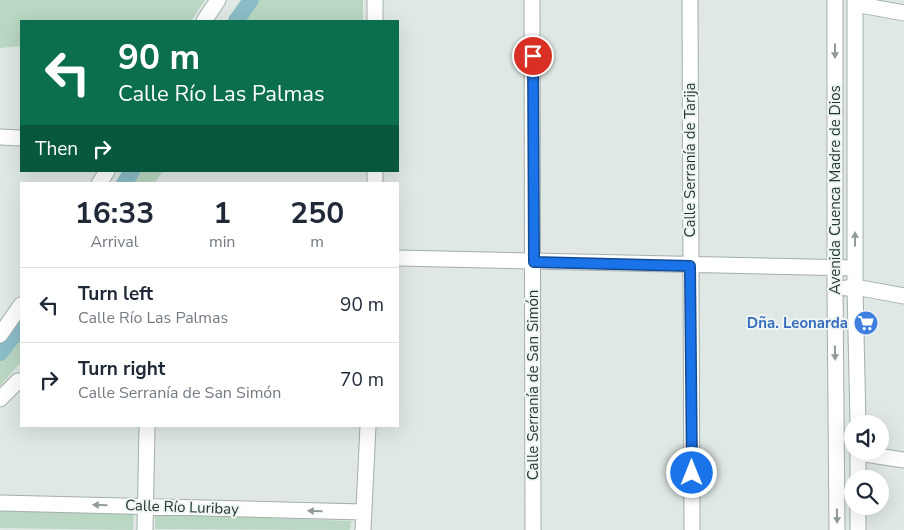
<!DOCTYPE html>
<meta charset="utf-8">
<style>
body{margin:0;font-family:"Nunito Sans",sans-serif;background:#f2f2f3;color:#1f2937;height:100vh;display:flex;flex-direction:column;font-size:19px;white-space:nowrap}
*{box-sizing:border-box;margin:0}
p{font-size:16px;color:#747a83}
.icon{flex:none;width:28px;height:28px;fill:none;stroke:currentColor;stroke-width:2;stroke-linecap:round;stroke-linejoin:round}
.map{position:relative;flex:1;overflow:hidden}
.drawer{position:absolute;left:20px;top:182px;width:379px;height:245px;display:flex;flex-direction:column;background:#fff;border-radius:0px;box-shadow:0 5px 20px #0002}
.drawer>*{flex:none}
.banner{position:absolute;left:20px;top:20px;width:379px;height:152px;border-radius:0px;box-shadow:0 5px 20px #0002;background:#0b6e4f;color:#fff;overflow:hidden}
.fabs{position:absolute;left:844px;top:415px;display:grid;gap:10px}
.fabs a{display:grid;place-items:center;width:45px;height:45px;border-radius:50%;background:#fff;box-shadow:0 5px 20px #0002;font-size:25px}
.pin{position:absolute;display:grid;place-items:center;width:42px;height:42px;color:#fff;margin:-21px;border:2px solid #fff;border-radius:50%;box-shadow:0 1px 5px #0007}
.me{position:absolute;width:55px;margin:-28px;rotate:0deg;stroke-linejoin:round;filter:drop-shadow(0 0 4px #0008)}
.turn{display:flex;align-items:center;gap:18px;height:105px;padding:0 15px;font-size:22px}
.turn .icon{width:65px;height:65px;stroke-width:2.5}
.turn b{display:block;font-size:35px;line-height:42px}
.then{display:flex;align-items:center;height:48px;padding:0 15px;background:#0003;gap:10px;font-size:19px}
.eta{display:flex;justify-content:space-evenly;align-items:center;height:85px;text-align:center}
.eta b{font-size:30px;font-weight:700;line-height:35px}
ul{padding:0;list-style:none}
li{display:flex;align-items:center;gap:15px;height:75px;padding:0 15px;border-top:1px solid #e0e1e3}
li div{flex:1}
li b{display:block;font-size:19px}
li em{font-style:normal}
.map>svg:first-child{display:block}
.green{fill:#b9d7c2}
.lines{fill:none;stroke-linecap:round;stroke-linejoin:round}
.canal{stroke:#8cbcc8;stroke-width:16}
.street-casing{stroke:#a3afab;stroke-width:17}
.secondary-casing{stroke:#9fb2ac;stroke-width:17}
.street{stroke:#fff;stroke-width:15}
.secondary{stroke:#fff;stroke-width:15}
.oneway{fill:#909a98}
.route-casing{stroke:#114b97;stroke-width:12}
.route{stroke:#1a73e8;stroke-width:9}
.labels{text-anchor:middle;stroke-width:4;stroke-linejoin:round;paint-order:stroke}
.street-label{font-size:15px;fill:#223631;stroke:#eef5f2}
.shop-label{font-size:15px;font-weight:bold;fill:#366cbe;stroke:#eef5f2;text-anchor:end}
</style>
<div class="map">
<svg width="904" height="530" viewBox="0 0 904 530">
<rect width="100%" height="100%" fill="#dfe8e4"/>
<path class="green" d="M0,0H205L191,21H21V46L0,48Z
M244,0H363V21H229Z
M123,171H163L154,184H114Z
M21,314V362L0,386V343Z
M0,510L134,511L133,530L0,528Z
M155,514L351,521L350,530L155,529Z"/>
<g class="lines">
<path class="canal" d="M236,21L251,0
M124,184L132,171
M0,353L21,326"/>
<defs>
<path id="street" d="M532,0L533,530
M690,0L692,530
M835,0V288L837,530
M855,0V287L858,424
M855,4L904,13
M375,21V0
M0,137L21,138
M375,184V171
M398,258L855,268
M846,288L855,287L904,296
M0,399L18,381H21
M858,453L904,460
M858,479V451
M0,503L363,512
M145,530L147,426
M363,530L368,426
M858,530V506"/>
<path id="secondary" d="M204,21L218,0
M99,184L107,171
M0,335L21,305"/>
</defs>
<use href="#street" class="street-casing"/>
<use href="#secondary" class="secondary-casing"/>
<use href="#street" class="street"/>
<use href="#secondary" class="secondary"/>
</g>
<defs><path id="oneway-solid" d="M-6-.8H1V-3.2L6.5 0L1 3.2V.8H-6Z" transform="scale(1.25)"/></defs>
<g class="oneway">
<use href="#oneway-solid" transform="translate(835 51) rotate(90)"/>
<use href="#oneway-solid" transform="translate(855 239) rotate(-90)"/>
<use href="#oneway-solid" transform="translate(835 353) rotate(89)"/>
<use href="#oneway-solid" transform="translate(100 505) rotate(-179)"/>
<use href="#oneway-solid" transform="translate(315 511) rotate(-178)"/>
<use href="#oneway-solid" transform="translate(837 516) rotate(89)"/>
</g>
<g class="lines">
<defs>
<path id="route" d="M533,56L534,262L690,266L692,473"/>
</defs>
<use href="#route" class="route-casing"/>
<use href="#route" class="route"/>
</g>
<defs>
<symbol id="supermarket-disc" viewBox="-11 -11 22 22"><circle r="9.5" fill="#3f7fe0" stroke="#eef5f2"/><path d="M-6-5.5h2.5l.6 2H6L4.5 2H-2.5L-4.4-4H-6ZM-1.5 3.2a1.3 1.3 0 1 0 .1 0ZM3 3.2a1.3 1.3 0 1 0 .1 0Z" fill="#fff"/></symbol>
</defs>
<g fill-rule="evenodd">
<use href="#supermarket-disc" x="852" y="309" width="28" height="28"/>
</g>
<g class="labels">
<g class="street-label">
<text transform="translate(690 160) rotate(-90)" y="5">Calle Serranía de Tarija</text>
<text transform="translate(835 190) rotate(-90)" y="5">Avenida Cuenca Madre de Dios</text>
<text transform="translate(533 385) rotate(-90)" y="5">Calle Serranía de San Simón</text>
<text transform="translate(182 507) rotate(2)" y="5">Calle Río Luribay</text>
</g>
<g class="shop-label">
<text x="848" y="328">Dña. Leonarda</text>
</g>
</g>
</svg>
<div class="fabs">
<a><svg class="icon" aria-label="sound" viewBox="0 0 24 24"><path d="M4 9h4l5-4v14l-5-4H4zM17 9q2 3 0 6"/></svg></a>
<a><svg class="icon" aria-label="search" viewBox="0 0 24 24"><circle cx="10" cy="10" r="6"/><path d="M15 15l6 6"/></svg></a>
</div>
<div class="pin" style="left:533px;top:56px;background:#d93025"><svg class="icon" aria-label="arrive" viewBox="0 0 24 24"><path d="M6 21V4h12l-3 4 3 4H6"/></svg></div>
<svg class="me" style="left:692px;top:473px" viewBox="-20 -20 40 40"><circle r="17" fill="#1a73e8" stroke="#fff" stroke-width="3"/><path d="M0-11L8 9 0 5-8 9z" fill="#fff"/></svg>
<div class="banner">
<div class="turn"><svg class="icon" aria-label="left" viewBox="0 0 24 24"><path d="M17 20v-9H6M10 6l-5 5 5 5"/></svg><div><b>90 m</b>Calle Río Las Palmas</div></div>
<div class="then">Then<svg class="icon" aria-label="right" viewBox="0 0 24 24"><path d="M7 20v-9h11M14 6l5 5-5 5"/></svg></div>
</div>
<section class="drawer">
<div class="eta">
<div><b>16:33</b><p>Arrival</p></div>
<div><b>1</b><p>min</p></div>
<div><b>250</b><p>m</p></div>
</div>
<ul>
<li><svg class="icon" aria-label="left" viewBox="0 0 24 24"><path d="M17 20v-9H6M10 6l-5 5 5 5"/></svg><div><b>Turn left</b><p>Calle Río Las Palmas</p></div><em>90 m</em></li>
<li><svg class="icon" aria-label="right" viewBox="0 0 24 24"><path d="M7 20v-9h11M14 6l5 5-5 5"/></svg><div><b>Turn right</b><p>Calle Serranía de San Simón</p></div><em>70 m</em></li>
</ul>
</section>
</div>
